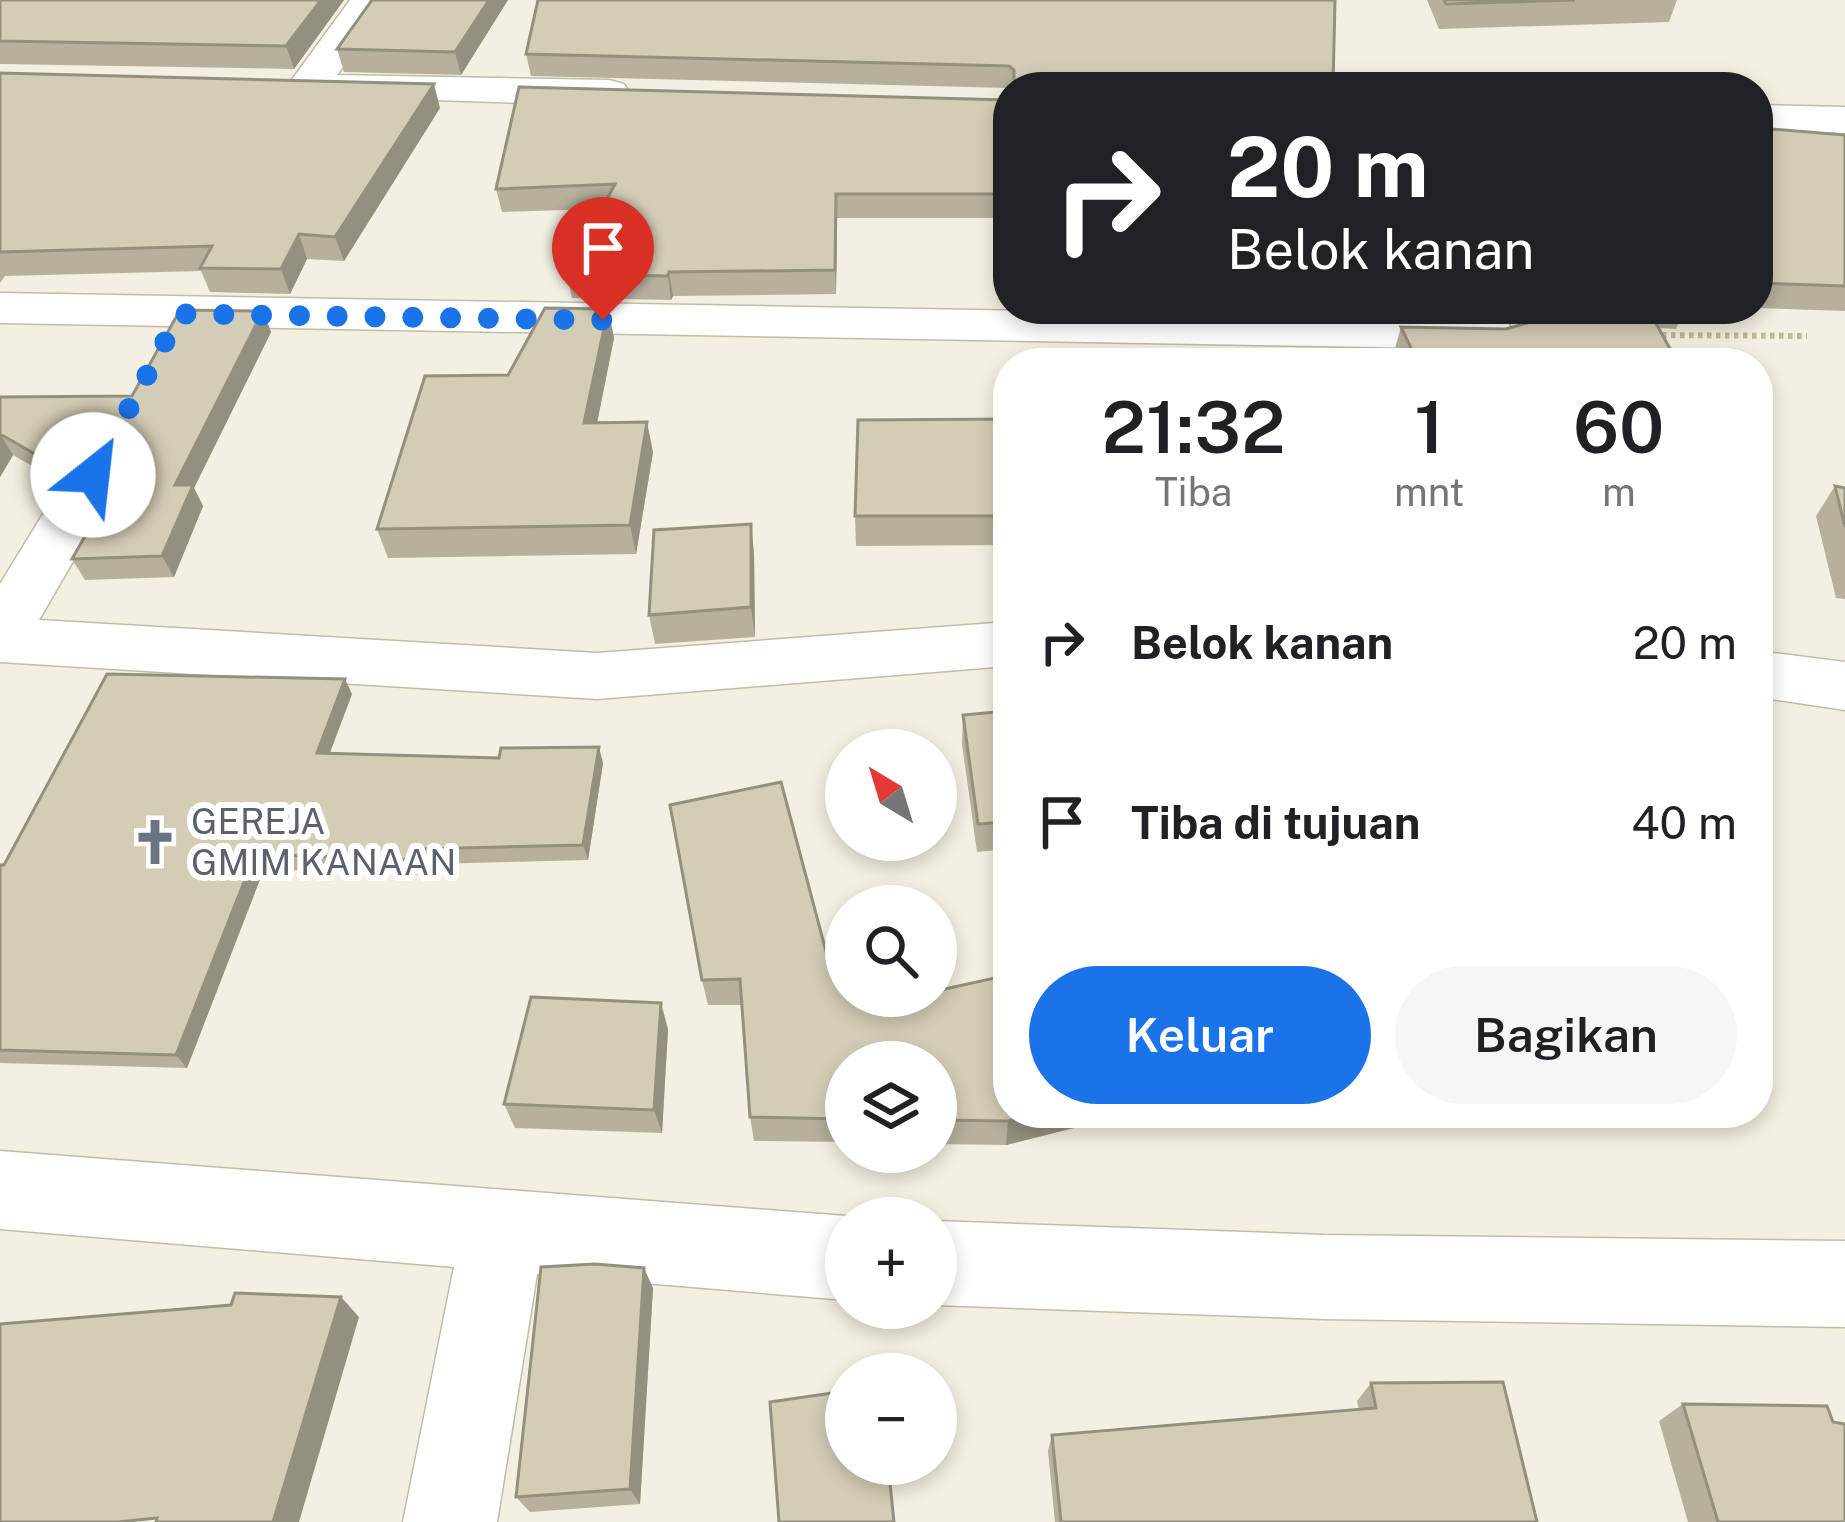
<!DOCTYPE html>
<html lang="id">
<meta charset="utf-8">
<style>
body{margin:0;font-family:"Public Sans",sans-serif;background:#f6f6f6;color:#202124;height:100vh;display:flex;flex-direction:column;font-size:45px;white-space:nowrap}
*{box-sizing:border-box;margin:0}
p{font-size:39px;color:#757577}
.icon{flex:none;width:66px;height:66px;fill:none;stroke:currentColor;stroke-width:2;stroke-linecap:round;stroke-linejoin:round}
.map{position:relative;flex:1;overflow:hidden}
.sheet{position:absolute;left:993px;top:348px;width:780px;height:780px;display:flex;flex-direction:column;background:#fff;border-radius:48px;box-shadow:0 6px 18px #0003}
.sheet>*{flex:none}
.banner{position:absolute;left:993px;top:72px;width:780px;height:252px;border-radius:48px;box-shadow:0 6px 18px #0003;background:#202124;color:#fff;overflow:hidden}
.needle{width:78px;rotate:322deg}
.tools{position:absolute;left:825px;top:729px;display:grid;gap:24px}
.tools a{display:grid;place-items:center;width:132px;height:132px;border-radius:50%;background:#fff;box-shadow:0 6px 18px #0003;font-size:60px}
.pin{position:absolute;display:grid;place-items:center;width:102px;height:102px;color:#fff;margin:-123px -51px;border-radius:50% 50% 50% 0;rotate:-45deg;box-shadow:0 0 12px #0007}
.pin .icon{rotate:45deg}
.me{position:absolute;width:132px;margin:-66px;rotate:29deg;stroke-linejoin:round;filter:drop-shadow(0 0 9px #0008)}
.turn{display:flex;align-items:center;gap:42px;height:252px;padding:0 36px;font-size:54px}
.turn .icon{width:156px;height:156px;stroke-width:2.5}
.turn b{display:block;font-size:84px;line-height:102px}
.eta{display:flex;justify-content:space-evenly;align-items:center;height:204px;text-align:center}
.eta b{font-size:72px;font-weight:600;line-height:84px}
.button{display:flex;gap:24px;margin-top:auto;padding:24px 36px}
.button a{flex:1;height:138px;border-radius:72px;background:#1a73e8;color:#fff;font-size:48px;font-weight:600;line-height:138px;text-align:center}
.button a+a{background:#f6f6f6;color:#202124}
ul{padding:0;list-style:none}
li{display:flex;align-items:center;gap:36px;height:180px;padding:0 36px}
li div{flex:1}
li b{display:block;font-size:45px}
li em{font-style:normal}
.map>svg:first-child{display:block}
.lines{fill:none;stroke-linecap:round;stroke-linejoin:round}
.minor-casing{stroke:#c1bca6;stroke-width:3}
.path{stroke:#c2b793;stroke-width:6;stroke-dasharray:4.5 4.5;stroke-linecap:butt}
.minor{fill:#fff;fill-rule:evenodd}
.wall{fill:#b6b09d}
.shaded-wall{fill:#94907f}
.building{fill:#d4cdb6;stroke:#94907f;stroke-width:3}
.route{stroke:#1a73e8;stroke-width:21;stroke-dasharray:0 37.8}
.labels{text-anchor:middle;stroke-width:12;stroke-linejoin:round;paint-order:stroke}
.worship-label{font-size:36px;fill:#5b616d;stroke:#fff;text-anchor:start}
</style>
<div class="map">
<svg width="1845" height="1522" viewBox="0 0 1845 1522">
<rect width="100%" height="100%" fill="#f3f0e1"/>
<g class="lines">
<defs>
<path id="minor" d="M350,0H389L337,75L609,80L624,84L630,93L624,102L609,106L346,97L328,88L309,97L294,94L288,85Z
M1758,105L1845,107V133L1758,131Z
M0,293L1490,319L1508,323L1515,334L1508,345L1490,349L0,323Z
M71,496L91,501L100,515L39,620L597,653L1008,622V666L597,699L0,662V584L51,501Z
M1758,651L1845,662V710L1758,697Z
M0,1151L846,1216L850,1218H846V1300L537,1274L497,1522H403L454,1267L0,1229Z
M936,1221L1324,1235L1845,1241V1327L1324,1319L936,1305Z"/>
</defs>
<use href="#minor" class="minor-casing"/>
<path class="path" d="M1653,335L1807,336"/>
<use href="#minor" class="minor"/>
</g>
<path class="wall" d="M0,0H344L294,69L0,64Z
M508,0L461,75L344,72L337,49Z
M538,0L1333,87L1008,88L531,76L526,54Z
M1427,0H1677L1669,22L1439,29Z
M0,72L440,108L344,261L307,259L290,294L210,292L201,271L5,276L0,283Z
M1008,100V218H837L836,294L673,296L671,300L572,298L567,274L602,209L502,212L496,189Z
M1758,128L1845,135V311L1758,308Z
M608,309L614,338L597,423L653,452L636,554L388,558L377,529L508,375Z
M1375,309H1685L1676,329L1659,328L1678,363H1395L1397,358L1394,352L1401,327L1506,329L1520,325L1515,319L1496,314L1376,312Z
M263,311L271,332L194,488L203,506L174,577L85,580L72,559L102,506L13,455L0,477V397L132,396Z
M1008,419V545L856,546L855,516Z
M1835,486L1845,488V599L1836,598L1816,516Z
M751,524L754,554L755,637L655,644L649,615Z
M352,694L330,753L603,763L588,860L428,864L425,875L264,869L187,1068L0,1063V865H4Z
M1008,711V849L977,852L962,744L963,715Z
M828,959L1008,1113H1133L1006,1145L936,1144V1062H846V1142L754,1141L750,1117L741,1005H708L702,980Z
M668,1029L662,1133L515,1128L504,1104Z
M653,1288L640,1504L530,1512L516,1497Z
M1371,1383L1537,1522H1055L1048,1451L1052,1435L1359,1409L1357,1401Z
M1683,1404L1833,1422L1845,1522H1688L1659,1421Z"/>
<path class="shaded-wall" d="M321,0H344L294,69L286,46Z
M489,0H508L461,75L455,52Z
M434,84L440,108L344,261L335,237Z
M836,194L837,218L836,294L835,270Z
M299,234L307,259L290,294L281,269Z
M669,272L673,296L671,300L668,276Z
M608,309L614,338L591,453L584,423Z
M263,311L271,332L194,488L203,506L174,577L162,556L175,485Z
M647,422L653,452L636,554L630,525Z
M0,434L13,455L0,477Z
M751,524L754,554L755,637L751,607Z
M345,679L352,694L324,768L317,753Z
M599,747L603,763L588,860L583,845Z
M422,849L428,864L425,875L418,860Z
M255,854L264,869L187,1068L176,1055Z
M661,1003L668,1029L662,1133L654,1110Z
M1041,1113H1133L1006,1145L1008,1121Z
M644,1268L653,1288L640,1504L630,1489Z
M341,1297L359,1317L299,1522H273Z"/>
<path class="building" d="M0,0H321L286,46L0,41Z
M372,0H489L455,52L337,49Z
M538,0H1335L1333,87H1014V70L1009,66L526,54Z
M1444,0H1575L1446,4Z
M0,73L434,84L335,237L299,234L281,269L200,268L212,246L0,252Z
M519,87L1008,100V194H836L835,270L669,272L668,276L567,274L615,184L496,189Z
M1758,128L1845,135V286L1758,283Z
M545,308L608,309L584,423L647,422L630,525L377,529L425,376L508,375Z
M1533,309H1648L1678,363H1402L1398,352H1413L1401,327L1506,329L1527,323Z
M180,310L263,311L175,485H193L162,556L72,559L108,496L0,434V397L132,396Z
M1008,419V516H855L858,420Z
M1835,486L1845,488V527Z
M751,524V607L649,615L654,530Z
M107,674L345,679L317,753L499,758L501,748L599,747L583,845L422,849L418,860L255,854L176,1055L0,1050V865H4Z
M1008,711V822L978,824L963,715Z
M781,782L828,959H846V996H936V991L1008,975V1113H1041L1008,1121L936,1120V1062H846V1119L750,1117L740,979L702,980L670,805Z
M531,997L661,1003L654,1110L504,1104Z
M595,1264L644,1268L630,1489L516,1497L541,1267Z
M235,1293L341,1297L273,1522H156L157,1518L118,1522H0V1324L231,1305Z
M1503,1382L1537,1522H1061L1052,1435L1376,1408L1371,1383Z
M846,1391V1464H888L894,1522H779L770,1402Z
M1683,1404L1827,1406L1833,1422L1845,1424V1522H1718Z"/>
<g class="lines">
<path class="route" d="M93,475L180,314L603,320"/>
</g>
<defs>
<symbol id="church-bare" viewBox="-9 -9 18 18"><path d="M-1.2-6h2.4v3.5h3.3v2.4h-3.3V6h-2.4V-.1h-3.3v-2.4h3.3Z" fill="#6b7280" stroke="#fff" stroke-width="2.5" paint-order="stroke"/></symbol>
</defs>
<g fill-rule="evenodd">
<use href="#church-bare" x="122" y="809" width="66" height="66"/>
</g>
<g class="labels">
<g class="worship-label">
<text x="191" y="834">GEREJA<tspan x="191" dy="41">GMIM KANAAN</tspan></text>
</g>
</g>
</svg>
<div class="tools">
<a><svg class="needle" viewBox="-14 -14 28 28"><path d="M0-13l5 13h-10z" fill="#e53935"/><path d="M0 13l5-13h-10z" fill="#757577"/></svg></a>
<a><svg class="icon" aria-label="search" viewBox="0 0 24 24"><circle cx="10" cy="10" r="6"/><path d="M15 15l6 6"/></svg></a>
<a><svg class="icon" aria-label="layers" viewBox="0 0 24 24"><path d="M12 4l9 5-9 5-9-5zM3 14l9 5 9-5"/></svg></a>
<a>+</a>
<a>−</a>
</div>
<div class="pin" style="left:603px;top:320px;background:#d93025"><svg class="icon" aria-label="arrive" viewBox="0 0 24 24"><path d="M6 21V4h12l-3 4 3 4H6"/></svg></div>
<svg class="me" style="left:93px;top:475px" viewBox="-20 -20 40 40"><circle r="19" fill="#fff"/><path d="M0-13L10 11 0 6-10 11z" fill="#1a73e8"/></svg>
<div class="banner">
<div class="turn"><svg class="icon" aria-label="right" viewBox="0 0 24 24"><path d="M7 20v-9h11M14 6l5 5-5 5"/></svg><div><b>20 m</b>Belok kanan</div></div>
</div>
<section class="sheet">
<div class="eta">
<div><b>21:32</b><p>Tiba</p></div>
<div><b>1</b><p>mnt</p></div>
<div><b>60</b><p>m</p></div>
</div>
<ul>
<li><svg class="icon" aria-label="right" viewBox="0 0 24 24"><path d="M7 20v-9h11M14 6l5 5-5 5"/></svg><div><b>Belok kanan</b></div><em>20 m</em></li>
<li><svg class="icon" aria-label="arrive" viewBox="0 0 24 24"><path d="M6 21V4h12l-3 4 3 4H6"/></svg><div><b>Tiba di tujuan</b></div><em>40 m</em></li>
</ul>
<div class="button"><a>Keluar</a><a>Bagikan</a></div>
</section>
</div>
